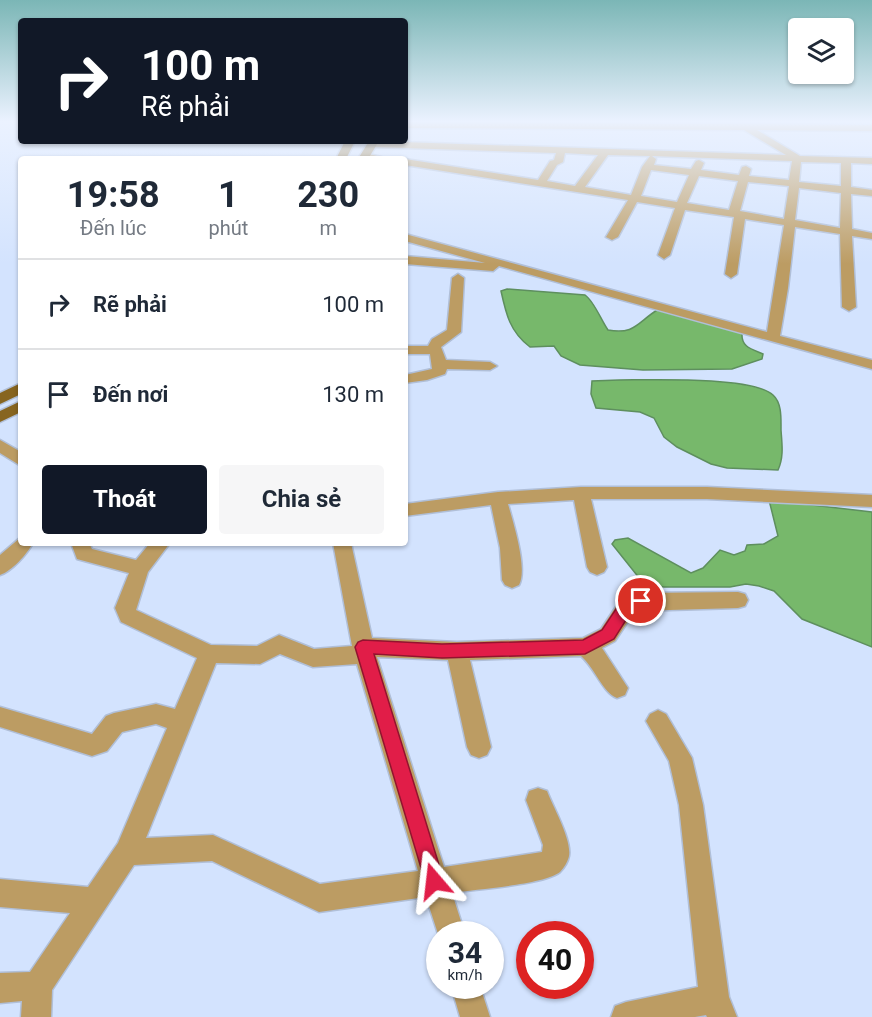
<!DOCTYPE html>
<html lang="vi">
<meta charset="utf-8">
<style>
body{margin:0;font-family:Roboto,sans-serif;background:#f6f6f7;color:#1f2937;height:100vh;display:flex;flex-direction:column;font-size:22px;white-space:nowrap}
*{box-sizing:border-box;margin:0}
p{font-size:20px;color:#747a83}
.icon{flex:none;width:33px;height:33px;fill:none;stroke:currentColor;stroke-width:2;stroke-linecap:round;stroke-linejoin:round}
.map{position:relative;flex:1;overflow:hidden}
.panel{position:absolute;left:18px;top:156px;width:390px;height:390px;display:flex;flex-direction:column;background:#fff;border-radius:6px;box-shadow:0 2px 4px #0004}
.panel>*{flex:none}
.top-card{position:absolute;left:18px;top:18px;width:390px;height:126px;border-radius:6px;box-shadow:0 2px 4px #0004;background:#111827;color:#fff;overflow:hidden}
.tools{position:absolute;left:788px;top:18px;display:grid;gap:12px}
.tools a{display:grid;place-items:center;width:66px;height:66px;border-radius:6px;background:#fff;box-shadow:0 2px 4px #0004;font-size:30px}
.speed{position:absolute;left:426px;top:921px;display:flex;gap:12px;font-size:30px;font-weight:700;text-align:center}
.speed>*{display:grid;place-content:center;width:78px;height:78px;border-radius:50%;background:#fff;box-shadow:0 2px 4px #0004;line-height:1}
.speed small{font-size:15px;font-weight:400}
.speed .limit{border:9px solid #d22;background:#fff;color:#111}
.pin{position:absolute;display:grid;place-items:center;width:51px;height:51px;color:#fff;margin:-26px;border:3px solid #fff;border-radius:50%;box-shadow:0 2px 6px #0007}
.me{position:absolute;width:66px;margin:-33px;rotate:343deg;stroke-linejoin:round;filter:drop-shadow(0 0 4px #0008)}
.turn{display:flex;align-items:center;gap:21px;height:126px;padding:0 24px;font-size:27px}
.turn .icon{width:78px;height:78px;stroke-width:2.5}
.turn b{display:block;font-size:42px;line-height:51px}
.eta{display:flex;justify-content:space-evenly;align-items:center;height:102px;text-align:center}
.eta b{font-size:36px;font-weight:700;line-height:42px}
.primary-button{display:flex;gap:12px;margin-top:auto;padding:12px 24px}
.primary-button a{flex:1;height:69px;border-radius:6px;background:#111827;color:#fff;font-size:24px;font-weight:700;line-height:69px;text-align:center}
.primary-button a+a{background:#f6f6f7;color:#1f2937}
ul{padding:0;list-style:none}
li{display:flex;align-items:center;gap:18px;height:90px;padding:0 24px;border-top:2px solid #e0e1e3}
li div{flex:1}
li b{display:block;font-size:22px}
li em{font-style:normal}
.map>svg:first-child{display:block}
.water{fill:#77b86b;stroke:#5e8f5e;stroke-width:1.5}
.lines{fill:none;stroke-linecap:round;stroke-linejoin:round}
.minor-casing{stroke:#b0bfd8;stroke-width:3}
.major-casing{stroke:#b0bfd8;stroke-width:3}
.minor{fill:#bc9c63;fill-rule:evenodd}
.major{fill:#876520;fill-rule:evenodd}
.route{fill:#e11d48;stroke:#92132f;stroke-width:1.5}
</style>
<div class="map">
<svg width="872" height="1017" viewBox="0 0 872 1017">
<rect width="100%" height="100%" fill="#d3e3fe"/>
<path class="water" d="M507,289L585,295C594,301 601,320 608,330C634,335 637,323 657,310L742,333C741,347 751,349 763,354L762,359L732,369L643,370L580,365L561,356L554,346L530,347C510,332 506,314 501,291Z
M619,380C649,380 752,376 773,395C782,403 781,418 781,430C782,444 784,457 778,470L727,468L711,464L677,447L664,437L654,418L640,412L596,408L591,394L592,381Z
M769,500L872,512V647L802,619L774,591L759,586L746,584L730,587H664L644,584L612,544L615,540L628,538L691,573L703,568L720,550L734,555L745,551L747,545L764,544L778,536Z"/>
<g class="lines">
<defs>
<path id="minor" d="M405,122L872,125V131L757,130L800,156L872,158V164L851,163V187L872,190V196L851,194L852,229L872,233V239L852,236L856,307L849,311L842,307L840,234L795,227L788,288L780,336L872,360V369L499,266L493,271L405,264V256L485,263L405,241V234L767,332L784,225L745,219L737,274L731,278L725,274L734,217L685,210L670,255L664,259L658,255L675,208L637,202L618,237L612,240L606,237L628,200L405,165V159L538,180L550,161L554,160L556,153L373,147L368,144L373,141L786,155L744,130L405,128ZM565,153L598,155L575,186L547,181L557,165L563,162ZM608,155L650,156L642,167L631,195L585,187ZM652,156L792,161L789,180L749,176L751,169L746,166L742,167L739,175L701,170L704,163L699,160L696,161L691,169L654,165L656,159ZM801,162L841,163V186L799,182ZM651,170L689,175L677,202L641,196ZM699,176L738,181L729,210L687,203ZM748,182L789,186L784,219L740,211ZM799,188L841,193L840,228L795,220Z
M365,153L389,159L362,158V154Z
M458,274L464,278L461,332L441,347L446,360L490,362L497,366L490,370L447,369L445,374L427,380L405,383V375L432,369L430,354H405V346H428L432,339L447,330L452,278Z
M0,440L21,452V466L0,453Z
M581,487H707L872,495V507L707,499H591L607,567L604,572L597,575L590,572L587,567L574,500L508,504C513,522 528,569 519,585L512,588L505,585L502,580L500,548L491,505L405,516V504L498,492Z
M21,537V543H33C27,554 12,571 0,575V555Z
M71,543H89L92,549L136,560L150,543H170L148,572L136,610L211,645L257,646L279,635L314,649L352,646L333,543H351L372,638L457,642L583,638L601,629L621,599L641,593L738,592L745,594L748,600L745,606L738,608L635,611L615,641L602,648L628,688L625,695L617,698C603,693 595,668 581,656L470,660L491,747L487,755L479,758L471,755L467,747L448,660L377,657L444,867L542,852L543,845L526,800L529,791L538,788L547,791C553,807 572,840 569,856C568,861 564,868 560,872C543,885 476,889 452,893L465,934H440V940L426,897L319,912L212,861L134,865L52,990L51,1017H21L22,1001L0,1003V973L30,972L70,913L0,907V879L88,887L118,843L167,728L156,724L122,732L107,751L92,756L0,727V707L92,734L106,716L114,713L156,704L175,709L197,658L121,622L115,608L129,573L77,559ZM280,654L313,667L357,664L418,871L320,884L213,835L146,838L216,663L260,664Z
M658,710L666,714L692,758L703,805L729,997L737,1017H707L706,1015L695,1017H611L615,1006L626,1002L698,987L679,805L669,761L646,721L650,714Z
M451,986H480L490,1017H460Z"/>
<path id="major" d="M345,141H355L346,159H336Z
M369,141H379L368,159H358Z
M21,383V394L0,404V393Z
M21,401V412L0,422V411Z"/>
</defs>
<use href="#minor" class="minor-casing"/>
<use href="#major" class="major-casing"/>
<use href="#minor" class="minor"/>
<use href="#major" class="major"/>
</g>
<linearGradient id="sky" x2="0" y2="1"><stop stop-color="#7bb6b6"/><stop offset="0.46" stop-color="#ebf2ff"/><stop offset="1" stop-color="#ebf2ff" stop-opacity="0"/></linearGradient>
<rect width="872" height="264" fill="url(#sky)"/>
<path class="route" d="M641,595L647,597L649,601L647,605L633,609L614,639L585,654L442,658L374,654L444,881L441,888L434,891L427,888L355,647L358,642L363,640L442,644L583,640L602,630L622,600Z"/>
</svg>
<div class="tools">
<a><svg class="icon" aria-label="layers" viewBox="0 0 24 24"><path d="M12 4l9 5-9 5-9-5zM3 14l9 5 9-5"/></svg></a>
</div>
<div class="speed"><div>34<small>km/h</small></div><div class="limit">40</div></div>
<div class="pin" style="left:641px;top:601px;background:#d93025"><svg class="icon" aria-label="arrive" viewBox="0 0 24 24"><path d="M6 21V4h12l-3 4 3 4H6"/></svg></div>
<svg class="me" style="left:434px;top:881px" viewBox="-20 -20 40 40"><path d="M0-17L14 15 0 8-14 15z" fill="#e11d48" stroke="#fff" stroke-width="4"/></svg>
<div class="top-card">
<div class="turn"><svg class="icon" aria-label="right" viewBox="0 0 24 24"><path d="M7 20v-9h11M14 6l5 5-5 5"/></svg><div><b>100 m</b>Rẽ phải</div></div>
</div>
<section class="panel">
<div class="eta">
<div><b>19:58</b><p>Đến lúc</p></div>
<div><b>1</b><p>phút</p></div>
<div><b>230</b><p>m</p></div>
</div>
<ul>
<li><svg class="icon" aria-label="right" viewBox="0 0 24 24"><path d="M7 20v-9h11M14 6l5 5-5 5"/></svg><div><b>Rẽ phải</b></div><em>100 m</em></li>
<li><svg class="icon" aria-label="arrive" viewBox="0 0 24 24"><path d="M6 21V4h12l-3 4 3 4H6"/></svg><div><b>Đến nơi</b></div><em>130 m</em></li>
</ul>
<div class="primary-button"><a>Thoát</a><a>Chia sẻ</a></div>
</section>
</div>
